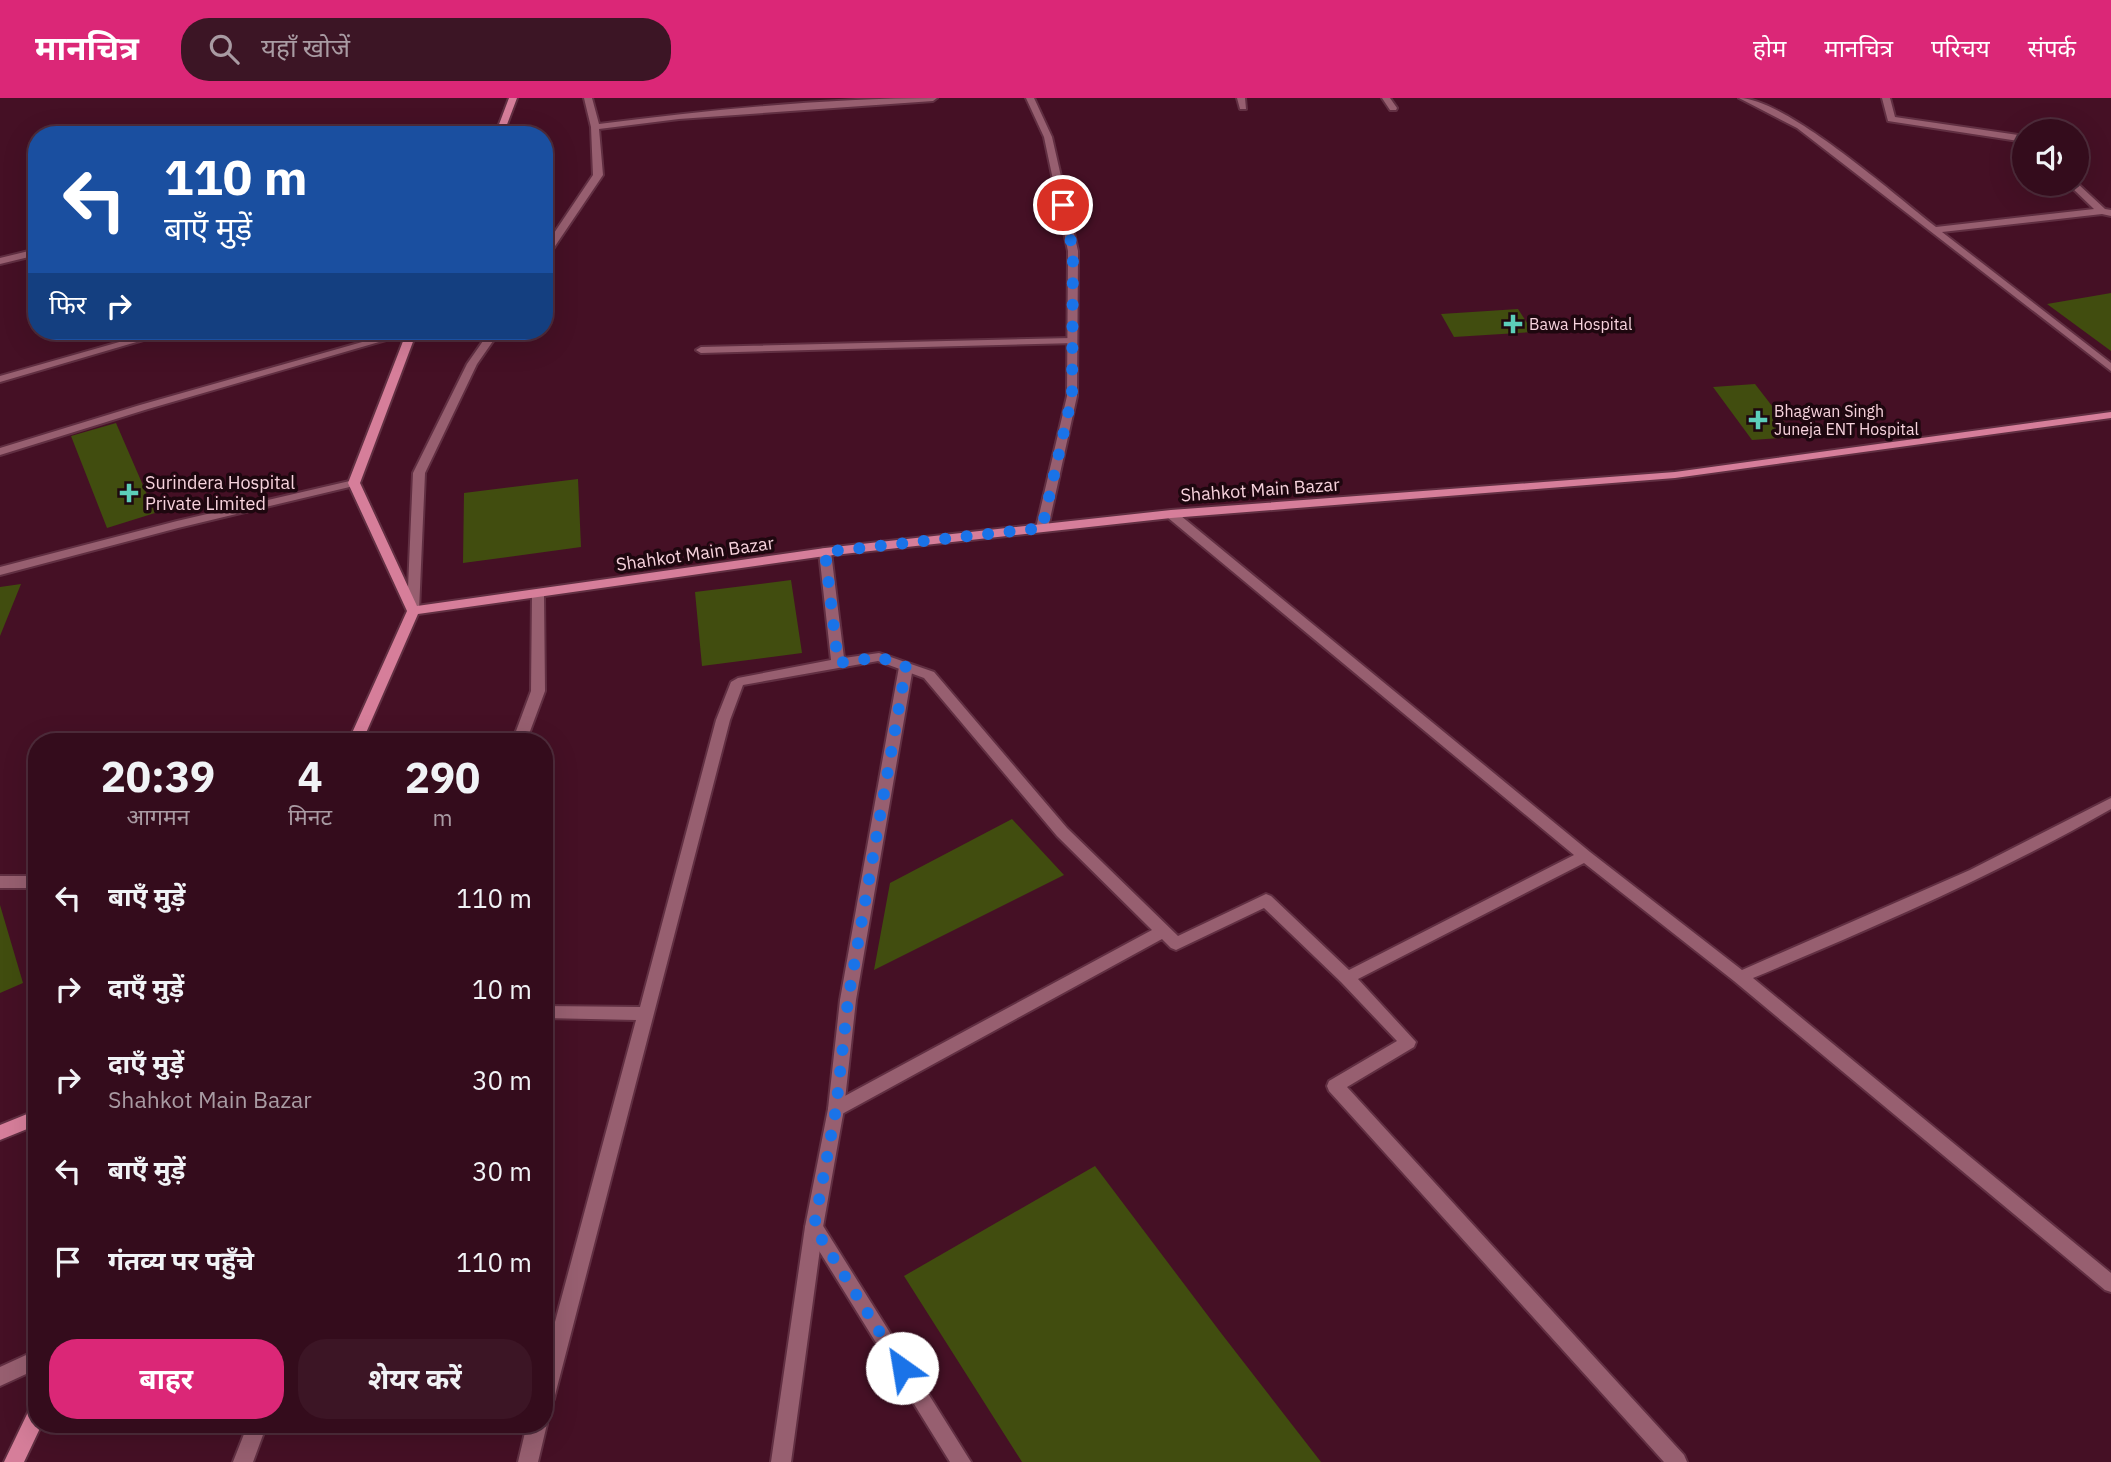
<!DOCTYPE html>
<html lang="hi">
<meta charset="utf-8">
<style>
body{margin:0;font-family:"IBM Plex Sans","Noto Sans Devanagari",sans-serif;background:#3c1525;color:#f1f3f6;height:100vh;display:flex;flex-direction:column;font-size:26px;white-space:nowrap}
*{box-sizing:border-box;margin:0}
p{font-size:23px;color:#a99ba3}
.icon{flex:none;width:38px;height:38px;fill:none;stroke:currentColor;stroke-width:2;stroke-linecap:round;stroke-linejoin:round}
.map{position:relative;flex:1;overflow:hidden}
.drawer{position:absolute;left:28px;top:635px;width:525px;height:700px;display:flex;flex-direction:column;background:#340c1c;border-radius:28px;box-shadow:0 7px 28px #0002,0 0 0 2px #4e2c3b}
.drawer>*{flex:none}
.guide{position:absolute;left:28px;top:28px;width:525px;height:214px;border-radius:28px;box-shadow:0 7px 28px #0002,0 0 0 2px #4e2c3b;background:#1a4fa0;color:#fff;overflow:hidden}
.buttons{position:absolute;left:2012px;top:21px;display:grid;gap:14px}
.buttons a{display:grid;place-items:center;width:77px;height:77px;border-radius:50%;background:#340c1c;box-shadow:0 7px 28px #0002,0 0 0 2px #4e2c3b;font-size:35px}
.pin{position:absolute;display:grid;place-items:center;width:60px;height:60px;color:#fff;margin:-30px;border:4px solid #fff;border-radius:50%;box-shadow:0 2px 7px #0007}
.me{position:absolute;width:77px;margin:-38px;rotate:328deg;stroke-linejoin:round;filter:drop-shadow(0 0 5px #0008)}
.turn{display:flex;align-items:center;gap:24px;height:147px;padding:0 21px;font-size:32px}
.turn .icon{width:91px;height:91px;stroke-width:2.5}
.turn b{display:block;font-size:49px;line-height:60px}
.then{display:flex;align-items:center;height:66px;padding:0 21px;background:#0003;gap:14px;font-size:26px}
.eta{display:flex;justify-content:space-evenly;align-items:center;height:119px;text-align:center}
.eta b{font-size:42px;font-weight:700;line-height:49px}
.action{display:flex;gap:14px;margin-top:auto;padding:14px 21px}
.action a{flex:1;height:80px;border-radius:28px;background:#db2777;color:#fff;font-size:28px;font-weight:700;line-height:80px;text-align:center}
.action a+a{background:#3c1525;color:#f1f3f6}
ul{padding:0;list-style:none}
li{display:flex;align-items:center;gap:21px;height:91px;padding:0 21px}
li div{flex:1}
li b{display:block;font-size:26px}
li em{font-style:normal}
header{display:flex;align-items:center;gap:42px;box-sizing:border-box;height:98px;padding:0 35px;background:#db2777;color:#fff}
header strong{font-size:33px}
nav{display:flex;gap:38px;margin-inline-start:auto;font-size:24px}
.search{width:490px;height:63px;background:#3c1525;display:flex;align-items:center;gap:18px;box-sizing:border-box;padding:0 24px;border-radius:28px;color:#a99ba3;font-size:26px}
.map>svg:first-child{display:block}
.building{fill:#414d0f}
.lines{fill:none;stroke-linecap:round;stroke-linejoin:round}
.lane-casing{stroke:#612f42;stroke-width:4}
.street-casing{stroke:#612f42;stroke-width:4}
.secondary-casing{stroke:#612f42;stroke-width:4}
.lane{fill:#975f70;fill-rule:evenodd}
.street{fill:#975f70;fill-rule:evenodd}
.secondary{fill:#d67e9a;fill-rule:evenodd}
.route{stroke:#1a73e8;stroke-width:12;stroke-dasharray:0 21.6}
.poi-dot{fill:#5cceba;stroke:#1e070f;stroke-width:2.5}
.labels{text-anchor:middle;stroke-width:7;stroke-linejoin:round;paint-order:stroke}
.far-poi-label{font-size:16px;fill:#f7d3dd;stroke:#1e070f;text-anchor:start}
.poi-label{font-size:18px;fill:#f7d3dd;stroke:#1e070f;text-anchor:start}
.street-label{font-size:18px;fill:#f7d3dd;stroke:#1e070f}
</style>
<header>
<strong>मानचित्र</strong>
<div class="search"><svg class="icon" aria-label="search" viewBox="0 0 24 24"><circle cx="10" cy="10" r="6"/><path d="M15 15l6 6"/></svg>यहाँ खोजें</div>
<nav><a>होम</a><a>मानचित्र</a><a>परिचय</a><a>संपर्क</a></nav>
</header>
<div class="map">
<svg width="2111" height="1364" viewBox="0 0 2111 1364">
<rect width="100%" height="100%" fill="#451025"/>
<path class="building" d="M2111,195V253L2047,206Z
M1518,211L1533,234L1454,239L1441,216Z
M1755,286L1796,339L1752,342L1713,289Z
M116,325L155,415L107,430L71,338Z
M578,381L581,449L463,465L464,395Z
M791,482L802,555L702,568L695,494Z
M21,486L0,538V489Z
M1012,721L1064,777L874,872L890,785Z
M0,807L23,885L0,895Z
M1095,1068L1221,1235L1321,1364H1022L904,1178Z"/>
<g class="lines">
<defs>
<path id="lane" d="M1026,0H1034L1052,39L1078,153L1077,298L1048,430L1042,434L1036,430L1067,298L1068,153L1044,39Z
M906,565L913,569L856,902L844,1011L823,1129L791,1364H771L805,1129L828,1011L840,902L899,569Z
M37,1252V1271L0,1288V1269Z"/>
<path id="street" d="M584,0H592L599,26C708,12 826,0 937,0L933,3L679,21L599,31L603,77L547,160L544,161V150L593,77L591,29Z
M1237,0H1245L1246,11H1240Z
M1382,0H1390L1397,10L1396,12H1390Z
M1739,0C1785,0 1896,98 1936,129L2094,111L2068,86L2077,85L2105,111L2111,112V118L2102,116L1942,134L2111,265V273L1797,30Z
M1882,0H1890L1895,19L2025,38V44L1888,23Z
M37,151V157L0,166V160Z
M158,233H174L0,284V278Z
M401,233H417L148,311L0,357V350L140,307Z
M490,233H500L477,266L425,375L419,513L417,516H409L407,513L413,375L467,266Z
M1072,240L1077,243L1076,245L701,255L696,252L701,249Z
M354,382L358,383V387L178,430L0,477V469L177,423Z
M1171,412L1175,413L1590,754L1742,872L1970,772L2111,700V711C1996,777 1875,829 1753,880L2111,1175V1194L2105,1192L1734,883L1584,765L1358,881L1416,944L1414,949L1347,989L1684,1357L1687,1364H1664L1329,993L1327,988L1329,983L1397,943L1341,884L1264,810L1176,852L1171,850L1162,841L842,1016L836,1018L830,1016L828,1011L830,1006L1152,832L1057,738L924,580L878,563L743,587L730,622L554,1301L551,1308L544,1310V1265L636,922L544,920V908L640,909L716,622L731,584L738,580L831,562L819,454L821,451L825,450L831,454L844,560L879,555L934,574L1067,730L1178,838L1266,796L1271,798L1349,872L1574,757L1167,419L1165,416Z
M538,492L544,496L545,593L526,644H512L531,593L532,496Z
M0,778H37V790H0Z
M814,1121L820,1123L971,1364H950L808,1135L805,1129L808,1123Z
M544,1320L547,1326L538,1364H518L527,1326H544Z
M248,1326H267L253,1364H233Z"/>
<path id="secondary" d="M509,0H517L503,37H495Z
M407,233H417L360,385L417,508L825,450L1171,412L1675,374L2111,314V320L1675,380L1171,420L825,458L418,516L362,644H348L407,513L348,385Z
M37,1012V1027L0,1042V1027Z
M37,1308V1326H42L24,1364H4L30,1310Z"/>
</defs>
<use href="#lane" class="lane-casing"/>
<use href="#street" class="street-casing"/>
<use href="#secondary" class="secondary-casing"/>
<use href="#lane" class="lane"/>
<use href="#street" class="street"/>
<use href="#secondary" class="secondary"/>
</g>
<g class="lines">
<path class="route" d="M902,1270L814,1129L836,1011L848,902L906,569L879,559L838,565L825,454L1042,430L1072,298L1073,153L1063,107"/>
</g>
<g class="poi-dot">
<path d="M1509.5 215.5h7v7h7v7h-7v7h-7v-7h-7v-7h7z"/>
<path d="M1754.5 311.5h7v7h7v7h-7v7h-7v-7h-7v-7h7z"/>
<path d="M125.5 384.5h7v7h7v7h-7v7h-7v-7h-7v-7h7z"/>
</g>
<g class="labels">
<g class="far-poi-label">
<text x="1529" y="232">Bawa Hospital</text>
<text x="1774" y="319">Bhagwan Singh<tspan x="1774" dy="18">Juneja ENT Hospital</tspan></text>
</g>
<g class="poi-label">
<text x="145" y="391">Surindera Hospital<tspan x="145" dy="21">Private Limited</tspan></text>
</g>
<g class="street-label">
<text transform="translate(1260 392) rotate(-4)" y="6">Shahkot Main Bazar</text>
<text transform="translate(695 456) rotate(-8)" y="6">Shahkot Main Bazar</text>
</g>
</g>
</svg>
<div class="buttons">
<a><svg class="icon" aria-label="sound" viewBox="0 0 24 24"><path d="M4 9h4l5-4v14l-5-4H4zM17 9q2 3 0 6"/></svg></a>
</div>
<div class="pin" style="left:1063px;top:107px;background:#d93025"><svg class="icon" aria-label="arrive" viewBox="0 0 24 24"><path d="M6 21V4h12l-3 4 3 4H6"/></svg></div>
<svg class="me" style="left:902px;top:1270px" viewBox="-20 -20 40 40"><circle r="19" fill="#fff"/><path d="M0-13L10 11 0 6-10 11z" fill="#1a73e8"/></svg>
<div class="guide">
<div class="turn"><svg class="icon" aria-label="left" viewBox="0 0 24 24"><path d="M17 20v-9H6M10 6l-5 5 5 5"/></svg><div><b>110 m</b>बाएँ मुड़ें</div></div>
<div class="then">फिर<svg class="icon" aria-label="right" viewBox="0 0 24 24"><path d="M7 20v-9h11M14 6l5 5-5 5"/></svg></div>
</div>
<section class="drawer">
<div class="eta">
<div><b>20:39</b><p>आगमन</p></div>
<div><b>4</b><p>मिनट</p></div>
<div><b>290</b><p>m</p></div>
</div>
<ul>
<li><svg class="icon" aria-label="left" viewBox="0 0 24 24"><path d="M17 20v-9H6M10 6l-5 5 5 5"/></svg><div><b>बाएँ मुड़ें</b></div><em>110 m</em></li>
<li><svg class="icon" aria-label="right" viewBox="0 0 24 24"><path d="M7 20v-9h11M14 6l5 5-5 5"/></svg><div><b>दाएँ मुड़ें</b></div><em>10 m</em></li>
<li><svg class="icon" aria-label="right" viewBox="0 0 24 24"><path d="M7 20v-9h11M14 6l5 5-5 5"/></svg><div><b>दाएँ मुड़ें</b><p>Shahkot Main Bazar</p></div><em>30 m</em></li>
<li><svg class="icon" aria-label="left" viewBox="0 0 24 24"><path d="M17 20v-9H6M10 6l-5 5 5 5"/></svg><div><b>बाएँ मुड़ें</b></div><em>30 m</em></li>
<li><svg class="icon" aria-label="arrive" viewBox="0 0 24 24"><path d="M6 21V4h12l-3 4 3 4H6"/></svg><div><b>गंतव्य पर पहुँचे</b></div><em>110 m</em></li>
</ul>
<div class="action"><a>बाहर</a><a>शेयर करें</a></div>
</section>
</div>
